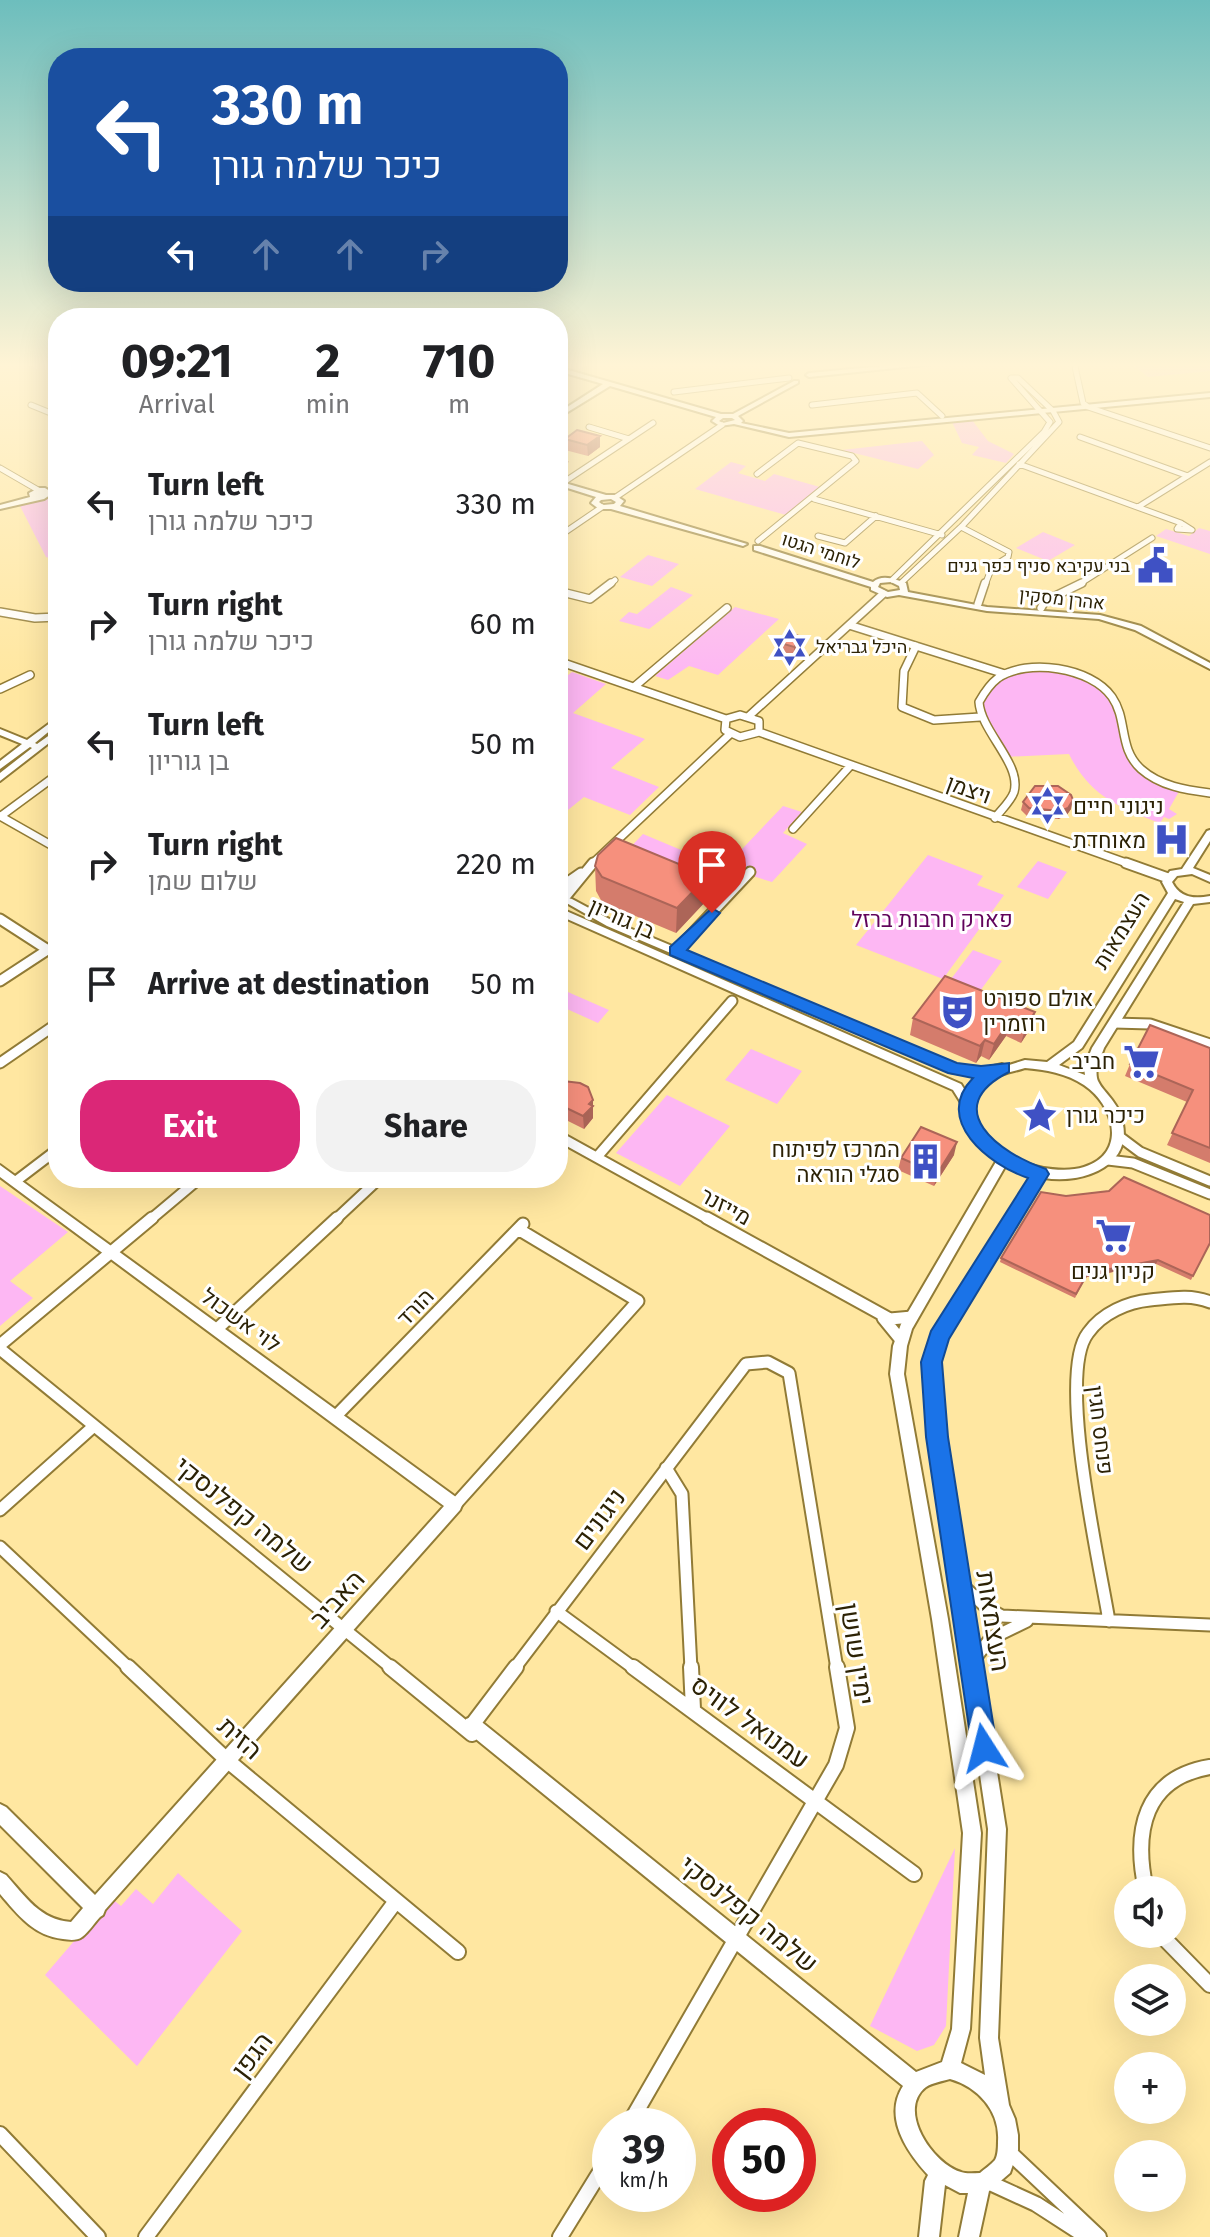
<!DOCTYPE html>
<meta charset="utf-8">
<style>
body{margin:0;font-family:"Fira Sans",Heebo,sans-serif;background:#f2f2f2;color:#202124;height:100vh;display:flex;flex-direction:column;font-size:30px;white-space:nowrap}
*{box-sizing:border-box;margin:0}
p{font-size:26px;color:#757577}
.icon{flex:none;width:44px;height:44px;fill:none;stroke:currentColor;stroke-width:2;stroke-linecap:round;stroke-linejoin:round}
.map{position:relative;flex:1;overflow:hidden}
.sheet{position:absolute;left:48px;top:308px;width:520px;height:880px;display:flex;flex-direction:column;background:#fff;border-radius:32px;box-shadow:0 8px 32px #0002}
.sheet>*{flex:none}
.banner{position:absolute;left:48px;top:48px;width:520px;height:244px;border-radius:32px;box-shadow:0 8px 32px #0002;background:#1a4fa0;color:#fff;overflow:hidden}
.fabs{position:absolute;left:1114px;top:1876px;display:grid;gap:16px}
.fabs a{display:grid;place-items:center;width:72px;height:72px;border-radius:50%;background:#fff;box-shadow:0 8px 32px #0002;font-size:40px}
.speed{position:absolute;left:592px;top:2108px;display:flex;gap:16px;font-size:40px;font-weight:700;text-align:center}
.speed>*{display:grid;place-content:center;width:104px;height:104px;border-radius:50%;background:#fff;box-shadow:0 8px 32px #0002;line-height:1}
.speed small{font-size:20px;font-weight:400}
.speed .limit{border:12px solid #d22;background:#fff;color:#111}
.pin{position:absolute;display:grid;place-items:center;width:68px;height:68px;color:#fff;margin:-82px -34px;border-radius:50% 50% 50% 0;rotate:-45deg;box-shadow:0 0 8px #0007}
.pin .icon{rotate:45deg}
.me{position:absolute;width:88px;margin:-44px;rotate:351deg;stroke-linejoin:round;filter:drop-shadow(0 0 6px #0008)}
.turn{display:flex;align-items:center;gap:28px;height:168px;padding:0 32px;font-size:36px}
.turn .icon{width:104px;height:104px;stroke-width:2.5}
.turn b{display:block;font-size:56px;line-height:68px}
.lanes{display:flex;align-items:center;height:76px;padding:0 32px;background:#0003;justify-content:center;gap:40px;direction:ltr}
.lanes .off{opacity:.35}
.eta{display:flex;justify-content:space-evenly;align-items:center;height:136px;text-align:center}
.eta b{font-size:48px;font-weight:700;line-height:56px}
.cta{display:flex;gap:16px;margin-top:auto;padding:16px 32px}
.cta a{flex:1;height:92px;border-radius:32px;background:#db2777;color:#fff;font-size:32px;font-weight:700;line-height:92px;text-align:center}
.cta a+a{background:#f2f2f2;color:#202124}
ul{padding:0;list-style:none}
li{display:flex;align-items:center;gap:24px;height:120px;padding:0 32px}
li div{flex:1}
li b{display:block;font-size:30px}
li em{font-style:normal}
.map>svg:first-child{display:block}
.green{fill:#fdb7f3}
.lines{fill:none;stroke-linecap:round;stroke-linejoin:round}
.street-far4-casing{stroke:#917b36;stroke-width:7}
.street-far3-casing{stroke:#917b36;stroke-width:10}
.street-far2-casing{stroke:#917b36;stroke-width:13}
.street-far1-casing{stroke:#917b36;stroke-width:15}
.street-casing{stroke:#917b36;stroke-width:18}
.secondary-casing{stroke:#917b36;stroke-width:4}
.street-far4{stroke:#fff;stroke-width:5}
.street-far3{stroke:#fff;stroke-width:7}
.street-far2{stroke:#fff;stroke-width:9}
.street-far1{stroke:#fff;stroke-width:11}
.street{stroke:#fff;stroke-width:14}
.secondary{fill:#fff;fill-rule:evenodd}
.wall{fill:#d47c6c}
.shaded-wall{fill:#ac6558}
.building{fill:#f6907d;stroke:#ac6558;stroke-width:2}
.route{fill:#1a73e8;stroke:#114b97;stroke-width:2}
.labels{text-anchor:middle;stroke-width:6;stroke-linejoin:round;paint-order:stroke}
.far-street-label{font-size:18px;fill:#2c2205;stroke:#fff}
.far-poi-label{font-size:18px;fill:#2c2205;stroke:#fff;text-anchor:end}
.street-label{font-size:22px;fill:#2c2205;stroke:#fff}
.poi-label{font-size:22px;fill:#2c2205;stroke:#fff;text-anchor:start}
.park-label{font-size:22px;fill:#61045b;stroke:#fff}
.near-street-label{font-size:26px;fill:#2c2205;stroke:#fff}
</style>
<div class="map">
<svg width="1210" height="2237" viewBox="0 0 1210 2237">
<rect width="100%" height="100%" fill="#ffe7a1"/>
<path class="green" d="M1210,362V371L1148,377L1131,363Z
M972,420L988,441L1014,454L1006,463L972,455L979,447L962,443L952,422Z
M922,441L934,455L918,469L842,450Z
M731,462L746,466L738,473L765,481L774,474L820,487L786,515L695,489Z
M58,494V561L46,557L20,506Z
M1199,528L1210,531V554L1156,536L1166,529L1189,536Z
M1043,532L1075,545L1048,561L1016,548Z
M648,555L679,564L652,586L620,577Z
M671,587L693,595L649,629L619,621L629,612L637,614Z
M735,607L779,619L718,675L689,666L668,680L655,676Z
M1035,670L1077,673L1111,695C1133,758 1114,757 1181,788L1169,809L1177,814L1169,819L1164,817L1160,823C1119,808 1089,795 1069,754L1004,757L979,702L1005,674Z
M572,672L606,684L573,713L645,739L611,768L659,787L630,815L584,797L558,818V683Z
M783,806L802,812L783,833L807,844L772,882L743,873L722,897L622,856L643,834L724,868Z
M928,855L983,876L977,885L1004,895L943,979L856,945Z
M1038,861L1067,872L1048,899L1017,887Z
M973,950L1002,961L980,991L951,979Z
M561,989L609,1010L598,1023L558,1005Z
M751,1049L802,1071L777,1104L725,1080Z
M667,1095L730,1126L680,1186L616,1153Z
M0,1186L68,1232L10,1281L33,1298L0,1326Z
M955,1848L946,2026L934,2045L917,2051L870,2026Z
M178,1873L242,1931L137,2066L45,1975L111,1898L121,1906L136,1889L153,1904Z"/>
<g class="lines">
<defs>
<path id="street-far4" d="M651,362H689
M1074,362L1083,403L1088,407L1210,448
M674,392L789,378
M31,405L58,416
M812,405L917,393L942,416
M589,427L629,439
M1080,437L1188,476
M1019,464L1181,523
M0,468L38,490
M757,474L798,443L852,456L856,461L758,541
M561,484L653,423
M616,497L722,425
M814,499L942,535
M1138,507L1210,462
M1181,523L1192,530L1177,529Z
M961,527L1009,552L1008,557L992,567L985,585
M818,536L845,543L876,516
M558,537L602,507
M892,580L1044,432L1050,422L1011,378H1018L1053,411L1059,422L963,525L901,583
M609,585L615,580
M1078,585L1152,538"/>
<path id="street-far3" d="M558,591L590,599L611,583
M978,604L985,583
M1041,608L1045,601L1082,583
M0,612L35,618L58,617
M849,625L1005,674
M916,646L904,671L902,707L934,720L980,717
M558,661L726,719
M634,687L727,608
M0,689L30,675
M740,715L759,721V732L740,737L725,730L726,719Z
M749,716L883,594
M759,732L1132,865
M0,816L58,849
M1,816L58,774
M995,818C1001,810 1011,801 1014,792C1022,764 981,732 979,702C984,693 990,684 998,678C1027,658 1091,667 1112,697C1128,720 1118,748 1141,769C1160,786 1186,790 1210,793
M793,829L851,765
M591,865L730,734"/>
<path id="street-far2" d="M1126,863L1168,878
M558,889L581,873
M566,896L593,863
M0,919L48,950
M676,951L750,872
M0,981L58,943
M1114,1023L1150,1024L1210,1044
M0,1063L58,1023
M558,1136L710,1220
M1120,1137L1140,1152L1210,1181
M597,1157L732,1001
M1108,1160L1133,1163L1210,1194
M16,1181L58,1149
M150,1220L200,1178
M335,1220L380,1178"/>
<path id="street-far1" d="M707,1218L890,1319L912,1317
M883,1318L901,1340
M217,1329L337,1218
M0,1345L152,1218
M0,1349L393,1669
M335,1417L523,1224
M666,1468L682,1494L691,1669
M455,1505L638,1301L518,1229
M0,1510L94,1426
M0,1547L130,1669
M961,1584L987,1608L1002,1616L1210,1625
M556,1611L635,1669
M1109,1621C1100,1565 1056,1374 1088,1333C1102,1313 1128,1302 1150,1300C1171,1298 1190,1294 1210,1302
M974,1660L990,1639L1027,1621
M514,1669L746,1364L768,1362L789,1373L837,1669"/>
<path id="street" d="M128,1667L228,1761L458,1952
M390,1667L472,1734
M633,1667L914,1874
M691,1667L693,1709
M472,1725L516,1667
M1146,1890C1133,1831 1144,1778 1210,1767
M1160,1934L1210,1985
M628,2126L836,1765L847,1728L837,1667
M0,2134L98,2237
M1009,2152L1099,2237
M990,2183L1036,2204L1087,2237
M146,2237L396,1901
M560,2237L610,2156"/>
<path id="secondary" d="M925,362H953L809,377L806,375L809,373Z
M558,367L721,414H733L794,381H798V383L738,416L743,421L741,423L789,433L1210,393V397L789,437L734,424L720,426L712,421L716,417L610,386L558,418V413L603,384L558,371ZM723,418H732L735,420L723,423L719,421Z
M558,481L606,495H615L624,501L620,506L747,544L743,546L611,509H599L591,503L596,497L558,485ZM611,499L616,502L614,504L603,505L599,502L601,500Z
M39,488H45L53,493L44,499L0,509V505L30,497L29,493Z
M754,546H760L873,582C882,574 895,579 906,583L908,592L987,607L1100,615L1141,626L1210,663V669L1135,630L1099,619L987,611L899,595L887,597L871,590V587L754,550ZM891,582L899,586L900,590L888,592L878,587L880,583Z
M58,717V724L35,743L37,744L58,729V736L0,781V773L32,748L30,747L0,769V761L22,744L0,735V729L27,740Z
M1210,830V841L1193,868L1210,875V882L1192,874L1177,876L1172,882C1180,898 1194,899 1210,896V902L1193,904L1104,1048C1100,1059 1095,1067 1097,1078C1099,1088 1116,1100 1120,1114C1139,1164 1084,1185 1044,1178L945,1339L939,1362L944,1437L1006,1829L998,2038L1009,2105L1015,2119L1018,2135V2150L1010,2173L989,2191L979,2237H959L968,2193H960L945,2185L939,2237H919L925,2181L928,2175C907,2152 883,2117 903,2086L466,1731L464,1725L466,1719L472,1717L478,1719L916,2072L942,2062L952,2029L963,1833L932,1619L890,1374L893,1346L901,1324L997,1160C980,1150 960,1127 963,1106L953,1090L558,915V909L564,910L961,1084L966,1092L980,1077L950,1072L607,926L563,901L568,898L572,899L615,922L956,1065L981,1069L1002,1064L1006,1066L1025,1060L1047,1062L1074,1042L1168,893L1162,882L1170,871L1182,869L1207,831ZM1175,899L1184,902L1092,1048L1084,1068L1085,1075L1059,1065L1082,1048ZM1025,1068C1046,1070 1066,1073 1084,1085C1114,1105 1128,1153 1084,1167C1049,1178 978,1155 974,1112C974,1111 976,1101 976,1100C978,1091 988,1082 996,1077C1004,1073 1016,1071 1025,1068ZM1006,1165L1014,1170L1033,1175L934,1333L925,1362L930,1437L988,1829L980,2038L985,2075L961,2063L970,2029L981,1833L948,1619L904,1374L907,1346L912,1329ZM950,2079C978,2087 1000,2111 998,2141C998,2147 998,2155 995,2160C991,2165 984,2169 980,2173C974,2173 966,2174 961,2172C933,2164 896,2110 926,2087C932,2083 943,2081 950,2079Z
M0,1165L460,1500L462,1505L460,1510L105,1910L103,1915L100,1917C94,1923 89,1932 82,1937C77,1941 69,1940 63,1939C34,1936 18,1915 0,1894V1872L6,1875C25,1896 40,1920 71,1922L83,1908L0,1825V1804L6,1807L95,1895L444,1506L0,1177Z"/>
</defs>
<use href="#street-far4" class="street-far4-casing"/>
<use href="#street-far3" class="street-far3-casing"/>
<use href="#street-far2" class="street-far2-casing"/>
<use href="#street-far1" class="street-far1-casing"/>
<use href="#street" class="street-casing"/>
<use href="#secondary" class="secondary-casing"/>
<use href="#street-far4" class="street-far4"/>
<use href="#street-far3" class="street-far3"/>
<use href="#street-far2" class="street-far2"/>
<use href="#street-far1" class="street-far1"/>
<use href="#street" class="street"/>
<use href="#secondary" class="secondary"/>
</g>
<path class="wall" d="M565,439L600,447L588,456L565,450Z
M805,638L804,645L794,655L776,650L777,642Z
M1023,802L1071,809L1066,816L1058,819L1027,816L1021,810Z
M595,866L706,901L676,933L602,902L596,891Z
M1035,1012L1030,1029L1021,1043L1006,1036L989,1060L981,1056L976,1063L910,1035L913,1018Z
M1210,1048V1163L1167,1145L1187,1102L1125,1076L1130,1064Z
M558,1086L593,1100V1118L584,1129L558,1116Z
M954,1155L934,1186L898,1170L901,1158Z
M1210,1243L1191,1280L1156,1264L1086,1277L1075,1298L1000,1262L1001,1258Z"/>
<path class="shaded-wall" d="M600,436V447L588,456L587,445Z
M567,462L568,469L558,475V468Z
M805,638L804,645L794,655V647Z
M1073,800L1071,809L1066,816L1058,819L1060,811Z
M708,876L706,901L676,933L677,908Z
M1035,1012L1030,1029L1021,1043L1026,1026Z
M1010,1020L1006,1036L989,1060L994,1044Z
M985,1040L981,1056L976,1063L980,1046Z
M593,1100V1118L584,1129L583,1116L589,1104Z
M957,1142L954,1155L934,1186L937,1174Z
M1158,1260L1156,1264L1086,1277L1075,1298L1088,1273Z"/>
<path class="building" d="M577,430L600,436L587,445L565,439Z
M558,459L567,462L558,468Z
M787,632L805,638L794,647L777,642Z
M1035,786H1058L1071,795L1073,800L1068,808L1060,811L1029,808L1023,802Z
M616,838L708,876L677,908L602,877L595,866L598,855Z
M945,976L1035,1012L1026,1026L1010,1020L994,1044L985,1040L980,1046L913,1018Z
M1150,1025L1210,1048V1148L1172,1133L1193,1090L1130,1064Z
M563,1081L580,1083L588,1087L593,1100L589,1104L593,1106L583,1116L558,1104V1086Z
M921,1127L957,1142L937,1174L901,1158Z
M1124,1177L1210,1215V1243L1193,1276L1158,1260L1088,1273L1076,1294L1001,1258L1041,1192L1066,1196L1109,1191Z"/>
<linearGradient id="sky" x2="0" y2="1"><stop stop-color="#6dbebd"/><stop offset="0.54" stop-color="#fff4d5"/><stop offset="1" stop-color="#fff4d5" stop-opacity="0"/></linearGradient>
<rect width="1210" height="676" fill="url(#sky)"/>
<path class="route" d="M712,908L720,913L687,950L957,1063L981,1066L1009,1063V1072C938,1108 1000,1154 1046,1169L1049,1174L949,1339L942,1362L948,1437L997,1748L993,1757L984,1761L975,1757L972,1748L926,1437L921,1362L931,1331L1028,1178C989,1165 932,1120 973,1078L948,1073L670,955V947Z"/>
<defs>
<symbol id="civic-bare" viewBox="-9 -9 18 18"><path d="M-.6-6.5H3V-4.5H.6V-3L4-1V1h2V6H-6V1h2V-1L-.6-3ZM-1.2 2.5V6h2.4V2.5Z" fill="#3f51c4" stroke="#fff" stroke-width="2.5" paint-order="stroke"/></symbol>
<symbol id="synagogue-bare" viewBox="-9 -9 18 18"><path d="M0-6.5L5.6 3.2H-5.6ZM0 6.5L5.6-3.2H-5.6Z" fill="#3f51c4" stroke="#fff" stroke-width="2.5" paint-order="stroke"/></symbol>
<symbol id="hospital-bare" viewBox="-9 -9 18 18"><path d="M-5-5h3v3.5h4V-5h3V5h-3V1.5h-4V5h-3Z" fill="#3f51c4" stroke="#fff" stroke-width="2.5" paint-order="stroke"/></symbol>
<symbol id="theatre-bare" viewBox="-9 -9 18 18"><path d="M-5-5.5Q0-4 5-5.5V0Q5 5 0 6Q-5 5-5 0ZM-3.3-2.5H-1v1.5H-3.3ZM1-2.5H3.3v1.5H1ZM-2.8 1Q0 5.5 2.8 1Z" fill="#3f51c4" stroke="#fff" stroke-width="2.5" paint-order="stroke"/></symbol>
<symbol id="supermarket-bare" viewBox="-9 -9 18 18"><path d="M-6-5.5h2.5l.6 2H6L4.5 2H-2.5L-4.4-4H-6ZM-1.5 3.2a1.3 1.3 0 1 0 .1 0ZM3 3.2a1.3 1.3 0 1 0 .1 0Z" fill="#3f51c4" stroke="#fff" stroke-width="2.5" paint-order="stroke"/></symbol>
<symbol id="sight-bare" viewBox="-9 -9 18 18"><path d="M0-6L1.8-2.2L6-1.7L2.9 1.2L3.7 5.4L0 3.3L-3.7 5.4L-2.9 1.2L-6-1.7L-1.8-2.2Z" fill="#3f51c4" stroke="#fff" stroke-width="2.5" paint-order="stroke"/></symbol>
<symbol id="building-bare" viewBox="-9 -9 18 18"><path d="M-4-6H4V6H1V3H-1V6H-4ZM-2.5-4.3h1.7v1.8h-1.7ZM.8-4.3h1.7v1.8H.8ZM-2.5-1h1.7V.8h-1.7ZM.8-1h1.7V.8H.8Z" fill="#3f51c4" stroke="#fff" stroke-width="2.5" paint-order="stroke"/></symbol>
</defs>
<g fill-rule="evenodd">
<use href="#civic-bare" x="1130" y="540" width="51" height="51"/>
<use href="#synagogue-bare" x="764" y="622" width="51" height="51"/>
<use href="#synagogue-bare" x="1022" y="780" width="51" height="51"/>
<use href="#hospital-bare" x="1146" y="814" width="51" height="51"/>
<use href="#theatre-bare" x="932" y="986" width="51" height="51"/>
<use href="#supermarket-bare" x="1116" y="1036" width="51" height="51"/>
<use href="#sight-bare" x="1014" y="1090" width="51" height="51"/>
<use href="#building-bare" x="900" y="1136" width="51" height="51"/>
<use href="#supermarket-bare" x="1088" y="1210" width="51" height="51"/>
</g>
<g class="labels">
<g class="far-street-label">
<text transform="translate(821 551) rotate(18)" y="6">לוחמי הגטו</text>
<text transform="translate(1062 599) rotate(6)" y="6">אהרן מסקין</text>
</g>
<g class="far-poi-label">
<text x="1130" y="572">בני עקיבא סניף כפר גנים</text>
<text x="816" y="653" text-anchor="start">היכל גבריאל</text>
</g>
<g class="street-label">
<text transform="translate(969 789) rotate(20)" y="8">ויצמן</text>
<text transform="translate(622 918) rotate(24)" y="8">בן גוריון</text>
<text transform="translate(1121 930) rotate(-58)" y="8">העצמאות</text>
<text transform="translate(726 1206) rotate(29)" y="8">מייזנר</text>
<text transform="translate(415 1307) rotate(-46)" y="8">הורד</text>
<text transform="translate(241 1320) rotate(36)" y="8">לוי אשכול</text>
<text transform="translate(1101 1430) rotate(83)" y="8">פנחס חגין</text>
</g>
<g class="poi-label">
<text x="1073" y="814">ניגוני חיים</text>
<text x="1146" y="848" text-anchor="end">מאוחדת</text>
<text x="983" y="1006">אולם ספורט<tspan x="983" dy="25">רוזמרין</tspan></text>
<text x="1115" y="1069" text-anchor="end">חביב</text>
<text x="1066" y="1123">כיכר גורן</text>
<text x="900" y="1157" text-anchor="end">המרכז לפיתוח<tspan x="900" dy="25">סגלי הוראה</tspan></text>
<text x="1113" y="1279" text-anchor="middle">קניון גנים</text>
</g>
<g class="park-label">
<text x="932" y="927">פארק חרבות ברזל</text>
</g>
<g class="near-street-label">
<text transform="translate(244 1515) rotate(39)" y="9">שלמה קפלנסקי</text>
<text transform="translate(599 1519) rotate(-53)" y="9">ניגונים</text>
<text transform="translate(337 1599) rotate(-48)" y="9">האביב</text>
<text transform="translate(993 1621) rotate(81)" y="9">העצמאות</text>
<text transform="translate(857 1654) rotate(81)" y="9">ימין שושן</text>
<text transform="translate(750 1722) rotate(36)" y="9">עמנואל לוויס</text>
<text transform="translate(240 1738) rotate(42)" y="9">הזית</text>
<text transform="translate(749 1914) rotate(39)" y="9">שלמה קפלנסקי</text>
<text transform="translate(252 2055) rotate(-53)" y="9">הגפן</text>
</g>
</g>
</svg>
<div class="fabs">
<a><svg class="icon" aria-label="sound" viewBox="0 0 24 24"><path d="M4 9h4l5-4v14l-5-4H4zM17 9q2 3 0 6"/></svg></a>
<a><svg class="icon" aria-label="layers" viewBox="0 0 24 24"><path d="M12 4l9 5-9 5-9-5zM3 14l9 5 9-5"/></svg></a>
<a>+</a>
<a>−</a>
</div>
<div class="speed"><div>39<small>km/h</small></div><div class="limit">50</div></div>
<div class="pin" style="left:712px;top:913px;background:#d93025"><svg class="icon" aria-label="arrive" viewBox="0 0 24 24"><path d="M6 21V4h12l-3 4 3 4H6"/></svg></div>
<svg class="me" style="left:984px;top:1748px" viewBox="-20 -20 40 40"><path d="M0-17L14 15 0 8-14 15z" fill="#1a73e8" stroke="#fff" stroke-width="4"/></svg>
<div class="banner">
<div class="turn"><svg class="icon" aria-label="left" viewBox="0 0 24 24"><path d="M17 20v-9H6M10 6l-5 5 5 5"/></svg><div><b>330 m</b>כיכר שלמה גורן</div></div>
<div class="lanes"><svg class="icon" aria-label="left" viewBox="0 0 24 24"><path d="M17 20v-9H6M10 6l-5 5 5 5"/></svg><svg class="icon off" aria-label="ahead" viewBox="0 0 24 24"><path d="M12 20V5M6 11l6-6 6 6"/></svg><svg class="icon off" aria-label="ahead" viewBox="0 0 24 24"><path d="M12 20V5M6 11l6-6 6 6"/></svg><svg class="icon off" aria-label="right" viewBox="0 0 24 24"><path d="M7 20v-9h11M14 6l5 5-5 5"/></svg></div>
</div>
<section class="sheet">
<div class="eta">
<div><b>09:21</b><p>Arrival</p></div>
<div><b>2</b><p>min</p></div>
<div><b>710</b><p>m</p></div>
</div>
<ul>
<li><svg class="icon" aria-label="left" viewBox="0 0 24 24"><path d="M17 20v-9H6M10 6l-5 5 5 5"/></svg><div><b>Turn left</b><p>כיכר שלמה גורן</p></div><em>330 m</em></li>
<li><svg class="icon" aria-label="right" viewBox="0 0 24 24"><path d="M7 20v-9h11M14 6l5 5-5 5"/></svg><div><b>Turn right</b><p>כיכר שלמה גורן</p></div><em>60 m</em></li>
<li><svg class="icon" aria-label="left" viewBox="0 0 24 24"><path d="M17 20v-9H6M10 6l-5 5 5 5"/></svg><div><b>Turn left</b><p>בן גוריון</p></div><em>50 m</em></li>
<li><svg class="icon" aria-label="right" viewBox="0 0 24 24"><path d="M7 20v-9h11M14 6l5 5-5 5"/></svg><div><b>Turn right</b><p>שלום שמן</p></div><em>220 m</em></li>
<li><svg class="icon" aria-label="arrive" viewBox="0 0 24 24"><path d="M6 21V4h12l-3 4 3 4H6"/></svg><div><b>Arrive at destination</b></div><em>50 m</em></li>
</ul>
<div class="cta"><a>Exit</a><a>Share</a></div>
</section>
</div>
